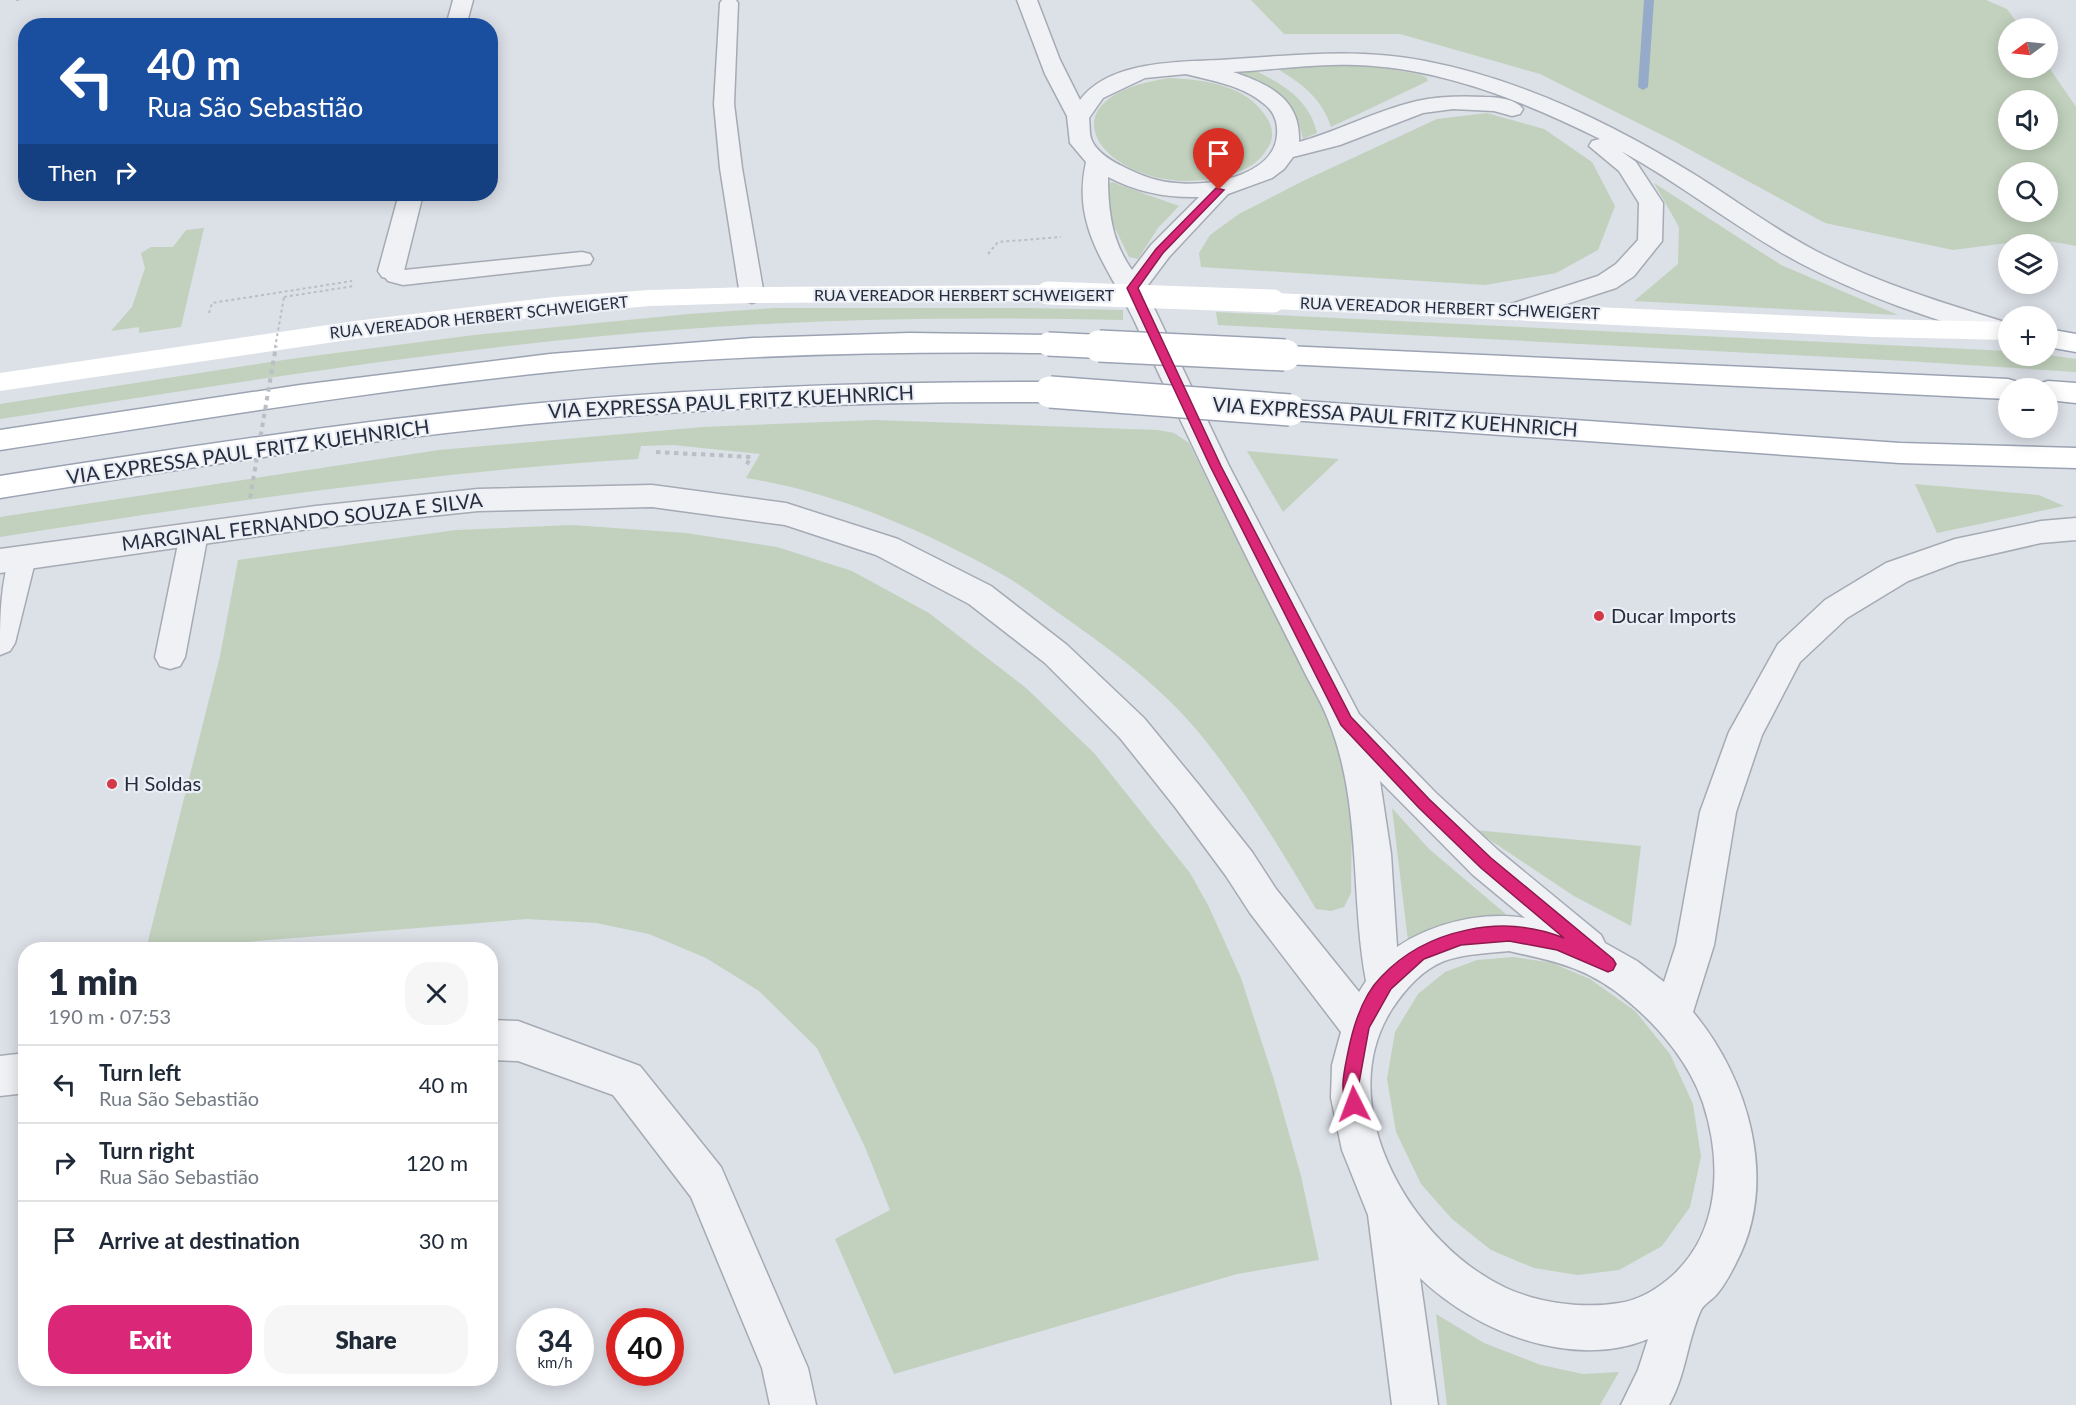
<!DOCTYPE html>
<meta charset="utf-8">
<style>
body{margin:0;font-family:Lato,sans-serif;background:#f6f6f7;color:#1f2937;height:100vh;display:flex;flex-direction:column;font-size:22px;white-space:nowrap}
*{box-sizing:border-box;margin:0}
p{font-size:20px;color:#747a83}
.icon{flex:none;width:33px;height:33px;fill:none;stroke:currentColor;stroke-width:2;stroke-linecap:round;stroke-linejoin:round}
.map{position:relative;flex:1;overflow:hidden}
.panel{position:absolute;left:18px;top:942px;width:480px;height:444px;display:flex;flex-direction:column;background:#fff;border-radius:24px;box-shadow:0 3px 15px #0003}
.panel>*{flex:none}
.top-card{position:absolute;left:18px;top:18px;width:480px;height:183px;border-radius:24px;box-shadow:0 3px 15px #0003;background:#1a4fa0;color:#fff;overflow:hidden}
.needle{width:39px;rotate:255deg}
.buttons{position:absolute;left:1998px;top:18px;display:grid;gap:12px}
.buttons a{display:grid;place-items:center;width:60px;height:60px;border-radius:50%;background:#fff;box-shadow:0 3px 15px #0003;font-size:30px}
.speed{position:absolute;left:516px;top:1308px;display:flex;gap:12px;font-size:30px;font-weight:700;text-align:center}
.speed>*{display:grid;place-content:center;width:78px;height:78px;border-radius:50%;background:#fff;box-shadow:0 3px 15px #0003;line-height:1}
.speed small{font-size:15px;font-weight:400}
.speed .limit{border:9px solid #d22;background:#fff;color:#111}
.pin{position:absolute;display:grid;place-items:center;width:51px;height:51px;color:#fff;margin:-62px -26px;border-radius:50% 50% 50% 0;rotate:-45deg;box-shadow:0 0 6px #0007}
.pin .icon{rotate:45deg}
.me{position:absolute;width:66px;margin:-33px;rotate:357deg;stroke-linejoin:round;filter:drop-shadow(0 0 4px #0008)}
.turn{display:flex;align-items:center;gap:21px;height:126px;padding:0 30px;font-size:27px}
.turn .icon{width:78px;height:78px;stroke-width:2.5}
.turn b{display:block;font-size:42px;line-height:51px}
.then{display:flex;align-items:center;height:57px;padding:0 30px;background:#0003;gap:12px;font-size:22px}
.round{display:grid;place-items:center;flex:none;width:63px;height:63px;border-radius:24px;background:#f6f6f7}
.summary{display:flex;align-items:center;justify-content:space-between;height:102px;padding:0 30px}
h1{font-size:36px;font-weight:800;line-height:45px}
.button{display:flex;gap:12px;margin-top:auto;padding:12px 30px}
.button a{flex:1;height:69px;border-radius:24px;background:#db2777;color:#fff;font-size:24px;font-weight:800;line-height:69px;text-align:center}
.button a+a{background:#f6f6f7;color:#1f2937}
ul{padding:0;list-style:none}
li{display:flex;align-items:center;gap:18px;height:78px;padding:0 30px;border-top:2px solid #e0e1e3}
li div{flex:1}
li b{display:block;font-size:22px}
li em{font-style:normal}
.map>svg:first-child{display:block}
.green{fill:#c1d1bd;fill-rule:evenodd}
.lines{fill:none;stroke-linecap:round;stroke-linejoin:round}
.stream{fill:#95abc9;fill-rule:evenodd}
.service-casing{stroke:#a5aab4;stroke-width:3}
.minor-casing{stroke:#a5aab4;stroke-width:3}
.tertiary-casing{stroke:#a5aab4;stroke-width:3}
.primary-casing{stroke:#9ba3b3;stroke-width:3}
.path-far1{stroke:#babec5;stroke-width:2;stroke-dasharray:3 3;stroke-linecap:butt}
.path{stroke:#babec5;stroke-width:4;stroke-dasharray:4.5 4.5;stroke-linecap:butt}
.service{fill:#eff1f5;fill-rule:evenodd}
.minor{fill:#eff1f5;fill-rule:evenodd}
.tertiary{fill:#eff1f5;fill-rule:evenodd}
.secondary{fill:#fff;fill-rule:evenodd}
.primary{fill:#fff;fill-rule:evenodd}
.primary-bridge-far1-casing{stroke:#9ba3b3;stroke-width:26;stroke-linecap:butt}
.primary-bridge-casing{stroke:#9ba3b3;stroke-width:34;stroke-linecap:butt}
.path-bridge-far1{stroke:#babec5;stroke-width:2;stroke-dasharray:3 3;stroke-linecap:butt}
.path-bridge{stroke:#babec5;stroke-width:4;stroke-dasharray:4.5 4.5;stroke-linecap:butt}
.secondary-bridge{stroke:#fff;stroke-width:23}
.primary-bridge-far1{stroke:#fff;stroke-width:23}
.primary-bridge{stroke:#fff;stroke-width:31}
.route{fill:#db2777;stroke:#8e194d;stroke-width:1.5}
.poi-dot{fill:#d43947;stroke:#ebeff5;stroke-width:2}
.labels{text-anchor:middle;stroke-width:4.5;stroke-linejoin:round;paint-order:stroke}
.far-street-label{font-size:16px;fill:#252d3e;stroke:#ebeff5}
.street-label{font-size:20px;fill:#252d3e;stroke:#ebeff5}
.poi-label{font-size:20px;fill:#252d3e;stroke:#ebeff5;text-anchor:start}
</style>
<div class="map">
<svg width="2076" height="1405" viewBox="0 0 2076 1405">
<rect width="100%" height="100%" fill="#dce0e7"/>
<path class="green" d="M1251,0H1986L2007,9L2021,28H2008V68L2048,66L2076,107V246L2038,239L1953,250L1825,223L1674,141L1540,74L1400,34H1284ZM2048,100V140H2008V100ZM2048,172V212H2008V172Z
M1310,63L1358,64L1418,74L1426,77L1428,81L1331,127C1322,98 1301,83 1276,68Z
M1256,71C1284,85 1310,101 1317,133L1303,139C1295,101 1275,84 1239,73Z
M1170,78C1206,80 1247,85 1267,118C1272,126 1274,136 1270,144C1263,157 1254,166 1240,171C1129,215 1014,100 1170,78Z
M1487,113L1544,129L1592,162L1615,206L1598,250L1556,273L1485,285L1201,267L1199,253L1210,235L1239,214L1303,181L1437,119Z
M1112,182L1179,206L1158,228L1138,259L1129,257L1111,220L1107,185Z
M1654,183L1781,265L1898,315L1634,301L1678,264L1679,227Z
M204,228L181,327L139,333V327L111,331L132,307L145,268L141,253L151,247H173L186,230Z
M774,308H1028L1123,310V320C976,317 833,318 686,329C456,346 228,384 0,419V404L290,359L474,335L689,314Z
M1216,312L2008,351V356L2048,355L2076,359V372L1906,361L1218,325Z
M874,420L1158,430L1174,433L1189,443L1247,561L1326,709L1337,743L1352,804L1351,893L1344,907L1331,911L1316,909C1279,847 1242,784 1195,728C1159,686 1113,651 1067,619C1044,603 1021,584 996,571C919,528 833,492 746,478L760,454L673,445L641,446L638,459C424,472 211,504 0,537V517L439,450L703,427Z
M1247,451L1339,459L1283,512Z
M1915,484L2039,495L2064,506L1937,533Z
M572,525L686,533L777,547L852,571L929,613L1026,688L1094,753L1190,873L1208,905L1241,978L1274,1080L1301,1176L1319,1260L1237,1274L894,1374L835,1239L890,1210L865,1147L817,1048L759,991L706,958L649,934L596,923L527,919L246,942L189,949H146L220,656L238,560L456,530Z
M1392,808L1429,849L1507,915L1436,927L1408,941Z
M1475,830L1641,846L1631,926L1574,896Z
M1514,957L1552,963L1590,979L1635,1011L1670,1054L1693,1104L1701,1157L1690,1207L1662,1246L1619,1270L1578,1275L1534,1268L1491,1250L1452,1219L1421,1184L1396,1132L1387,1079L1395,1032L1418,994L1445,972L1477,960Z
M1436,1314L1484,1343L1541,1365L1583,1374L1619,1372L1600,1405H1447Z"/>
<g class="lines">
<path class="stream" d="M1644,0H1654L1648,87L1643,90L1638,87Z"/>
<defs>
<path id="service" d="M722,0H736L738,3L734,104L742,168L764,295L760,300L752,303L744,300L740,295L720,168L714,104L720,3Z
M582,252L590,254L593,259L590,264L403,285L388,281L380,271L383,266C392,263 397,264 404,270Z
M194,524L204,527L208,534L185,657L180,666L170,669L160,666L155,657L180,534L184,527Z
M22,547L32,550L36,558L15,643L10,651L0,655C0,620 0,582 12,550Z"/>
<path id="minor" d="M453,0H473L466,26H446Z
M399,194H423L404,271L400,277L391,279L382,277L378,271Z
M490,1020L518,1021L640,1066L721,1167L808,1368L816,1405H770L762,1368L691,1197L613,1095L518,1061L490,1060Z
M26,1053V1093L0,1096V1056Z"/>
<path id="tertiary" d="M1017,0H1037L1060,60L1080,100C1109,61 1176,62 1220,60C1289,56 1356,47 1425,61C1523,80 1613,124 1697,176C1737,201 1774,229 1816,251C1877,283 1943,303 2008,323V339L2005,340C1935,320 1864,297 1800,263C1738,230 1683,185 1621,151L1636,162L1663,203L1662,241L1634,276L1616,288L1520,319L1511,316L1507,310L1511,304L1598,276L1616,264L1638,240L1639,203L1619,171L1589,146L1592,141L1600,139C1523,101 1442,68 1356,65C1315,63 1274,70 1233,72C1269,84 1301,99 1299,142C1339,131 1377,110 1417,101C1440,96 1462,96 1485,97C1497,97 1516,99 1523,109L1520,114L1512,116L1494,111L1453,109L1423,113L1340,145L1293,157L1284,169L1272,178L1228,194L1169,257L1145,289L1229,466L1359,714L1436,793L1499,851L1601,935L1605,943L1637,961L1664,982L1676,945L1700,812L1729,732L1778,644L1825,600L1886,563L1955,539L2041,521L2076,518V540L2041,543L1958,562L1908,581L1847,618L1800,662L1762,735L1736,812L1714,945L1693,1012C1749,1079 1779,1182 1736,1263C1731,1273 1724,1286 1717,1294C1712,1300 1704,1304 1701,1310C1687,1341 1686,1375 1669,1405H1621L1638,1370L1648,1339C1572,1370 1476,1332 1420,1278L1438,1405H1392L1368,1215L1342,1150L1331,1098L1332,1065L1341,1032L1250,913L1226,876L1175,807L1120,738L1045,663L969,604L876,555L785,525L652,507L478,511L316,528L0,573V549L316,506L478,489L652,485L786,503L898,539L991,586L1067,645L1144,718L1199,785L1252,852L1276,889L1359,992L1366,981C1350,895 1362,805 1329,722C1323,705 1313,689 1305,673C1289,641 1272,608 1256,576C1214,492 1174,407 1135,322C1109,267 1071,228 1086,162L1070,143L1067,116L1045,74ZM1186,74C1213,81 1241,85 1263,103C1274,111 1278,122 1277,135C1274,176 1209,187 1176,183C1159,182 1142,176 1128,169C1115,163 1098,154 1092,141C1089,135 1090,125 1089,118L1103,98L1145,78ZM1108,177C1136,192 1167,198 1199,197L1151,245L1132,270C1112,242 1108,212 1108,177ZM1380,781L1473,875L1525,918C1483,911 1432,923 1397,947L1391,854ZM1509,951C1558,962 1589,968 1629,1002C1660,1028 1690,1064 1703,1103C1722,1161 1721,1232 1672,1276C1657,1289 1640,1300 1619,1303C1584,1309 1539,1303 1506,1288C1412,1244 1330,1106 1392,1009C1405,989 1422,970 1444,961C1464,954 1488,953 1509,951Z"/>
<path id="primary" d="M2005,322L2008,323V341L1996,337L1992,331L1996,325Z
M2048,329L2076,334V352L2048,347Z
M909,333L1048,335L1057,338L1061,344L1057,350L1048,353C882,351 716,355 551,372C366,391 183,422 0,450V430L300,385L550,354L753,338Z
M1285,346L2008,379L2018,382L2021,388H2008V399L1285,364L1276,361L1272,355L1276,349Z
M2048,381L2076,383V403L2048,400V388H2036L2038,384Z
M1050,382L1060,385L1064,392L1060,399L1050,402C880,401 710,407 541,423C360,440 180,469 0,498V476C180,448 360,420 541,403C711,387 880,382 1050,382Z
M1290,400L1900,443L2076,448V468L1900,463L1290,420L1280,417L1276,410L1280,403Z"/>
</defs>
<use href="#service" class="service-casing"/>
<use href="#minor" class="minor-casing"/>
<use href="#tertiary" class="tertiary-casing"/>
<use href="#primary" class="primary-casing"/>
<path class="path-far1" d="M16,0H19
M988,254L998,242L1061,237
M284,297L354,286
M209,313L212,303L352,281"/>
<path class="path" d="M656,452L751,457L745,467"/>
<use href="#service" class="service"/>
<use href="#minor" class="minor"/>
<use href="#tertiary" class="tertiary"/>
<path class="secondary" d="M1048,285L1057,287L1061,293L1057,299L1048,301L752,303L649,306L554,315L355,339L0,391V373L355,321L554,297L649,290L752,287Z
M1273,293L1873,319L2008,322V340L1873,337L1273,309L1264,307L1260,301L1264,295Z"/>
<use href="#primary" class="primary"/>
<defs>
<path id="primary-bridge-far1" d="M1048,344L1131,348"/>
<path id="primary-bridge" d="M1099,346L1285,355
M1050,392L1290,410"/>
</defs>
<use href="#primary-bridge-far1" class="primary-bridge-far1-casing"/>
<use href="#primary-bridge" class="primary-bridge-casing"/>
<path class="path-bridge-far1" d="M275,348L284,297"/>
<path class="path-bridge" d="M250,498L276,346"/>
<path class="secondary-bridge" d="M1048,293L1273,301"/>
<use href="#primary-bridge-far1" class="primary-bridge-far1"/>
<use href="#primary-bridge" class="primary-bridge"/>
</g>
<path class="route" d="M1216,188L1224,190L1163,253L1138,288L1221,466L1351,717L1429,799L1491,858L1613,959L1616,964L1613,970L1608,972L1557,950L1509,941L1461,945L1424,959L1391,989L1369,1028L1359,1083L1362,1104L1360,1110L1354,1113L1348,1110C1339,1090 1344,1072 1348,1052C1353,1027 1363,995 1381,977C1426,929 1503,913 1564,938L1481,868L1419,808L1341,725L1210,466L1127,288L1156,249Z"/>
<g class="poi-dot">
<circle cx="1599" cy="616" r="6"/>
<circle cx="112" cy="784" r="6"/>
</g>
<g class="labels">
<g class="far-street-label">
<text x="964" y="301">RUA VEREADOR HERBERT SCHWEIGERT</text>
<text transform="translate(1450 308) rotate(2)" y="6">RUA VEREADOR HERBERT SCHWEIGERT</text>
<text transform="translate(479 317) rotate(-6)" y="6">RUA VEREADOR HERBERT SCHWEIGERT</text>
</g>
<g class="street-label">
<text transform="translate(731 402) rotate(-3)" y="7">VIA EXPRESSA PAUL FRITZ KUEHNRICH</text>
<text transform="translate(1395 417) rotate(4)" y="7">VIA EXPRESSA PAUL FRITZ KUEHNRICH</text>
<text transform="translate(248 452) rotate(-8)" y="7">VIA EXPRESSA PAUL FRITZ KUEHNRICH</text>
<text transform="translate(302 522) rotate(-7)" y="7">MARGINAL FERNANDO SOUZA E SILVA</text>
</g>
<g class="poi-label">
<text x="1611" y="623">Ducar Imports</text>
<text x="124" y="791">H Soldas</text>
</g>
</g>
</svg>
<div class="buttons">
<a><svg class="needle" viewBox="-14 -14 28 28"><path d="M0-13l5 13h-10z" fill="#e53935"/><path d="M0 13l5-13h-10z" fill="#747a83"/></svg></a>
<a><svg class="icon" aria-label="sound" viewBox="0 0 24 24"><path d="M4 9h4l5-4v14l-5-4H4zM17 9q2 3 0 6"/></svg></a>
<a><svg class="icon" aria-label="search" viewBox="0 0 24 24"><circle cx="10" cy="10" r="6"/><path d="M15 15l6 6"/></svg></a>
<a><svg class="icon" aria-label="layers" viewBox="0 0 24 24"><path d="M12 4l9 5-9 5-9-5zM3 14l9 5 9-5"/></svg></a>
<a>+</a>
<a>−</a>
</div>
<div class="speed"><div>34<small>km/h</small></div><div class="limit">40</div></div>
<div class="pin" style="left:1219px;top:190px;background:#d93025"><svg class="icon" aria-label="arrive" viewBox="0 0 24 24"><path d="M6 21V4h12l-3 4 3 4H6"/></svg></div>
<svg class="me" style="left:1354px;top:1104px" viewBox="-20 -20 40 40"><path d="M0-17L14 15 0 8-14 15z" fill="#db2777" stroke="#fff" stroke-width="4"/></svg>
<div class="top-card">
<div class="turn"><svg class="icon" aria-label="left" viewBox="0 0 24 24"><path d="M17 20v-9H6M10 6l-5 5 5 5"/></svg><div><b>40 m</b>Rua São Sebastião</div></div>
<div class="then">Then<svg class="icon" aria-label="right" viewBox="0 0 24 24"><path d="M7 20v-9h11M14 6l5 5-5 5"/></svg></div>
</div>
<section class="panel">
<div class="summary"><div><h1>1 min</h1><p>190 m · 07:53</p></div><a class="round"><svg class="icon" aria-label="close" viewBox="0 0 24 24"><path d="M6 6l12 12M18 6L6 18"/></svg></a></div>
<ul>
<li><svg class="icon" aria-label="left" viewBox="0 0 24 24"><path d="M17 20v-9H6M10 6l-5 5 5 5"/></svg><div><b>Turn left</b><p>Rua São Sebastião</p></div><em>40 m</em></li>
<li><svg class="icon" aria-label="right" viewBox="0 0 24 24"><path d="M7 20v-9h11M14 6l5 5-5 5"/></svg><div><b>Turn right</b><p>Rua São Sebastião</p></div><em>120 m</em></li>
<li><svg class="icon" aria-label="arrive" viewBox="0 0 24 24"><path d="M6 21V4h12l-3 4 3 4H6"/></svg><div><b>Arrive at destination</b></div><em>30 m</em></li>
</ul>
<div class="button"><a>Exit</a><a>Share</a></div>
</section>
</div>
